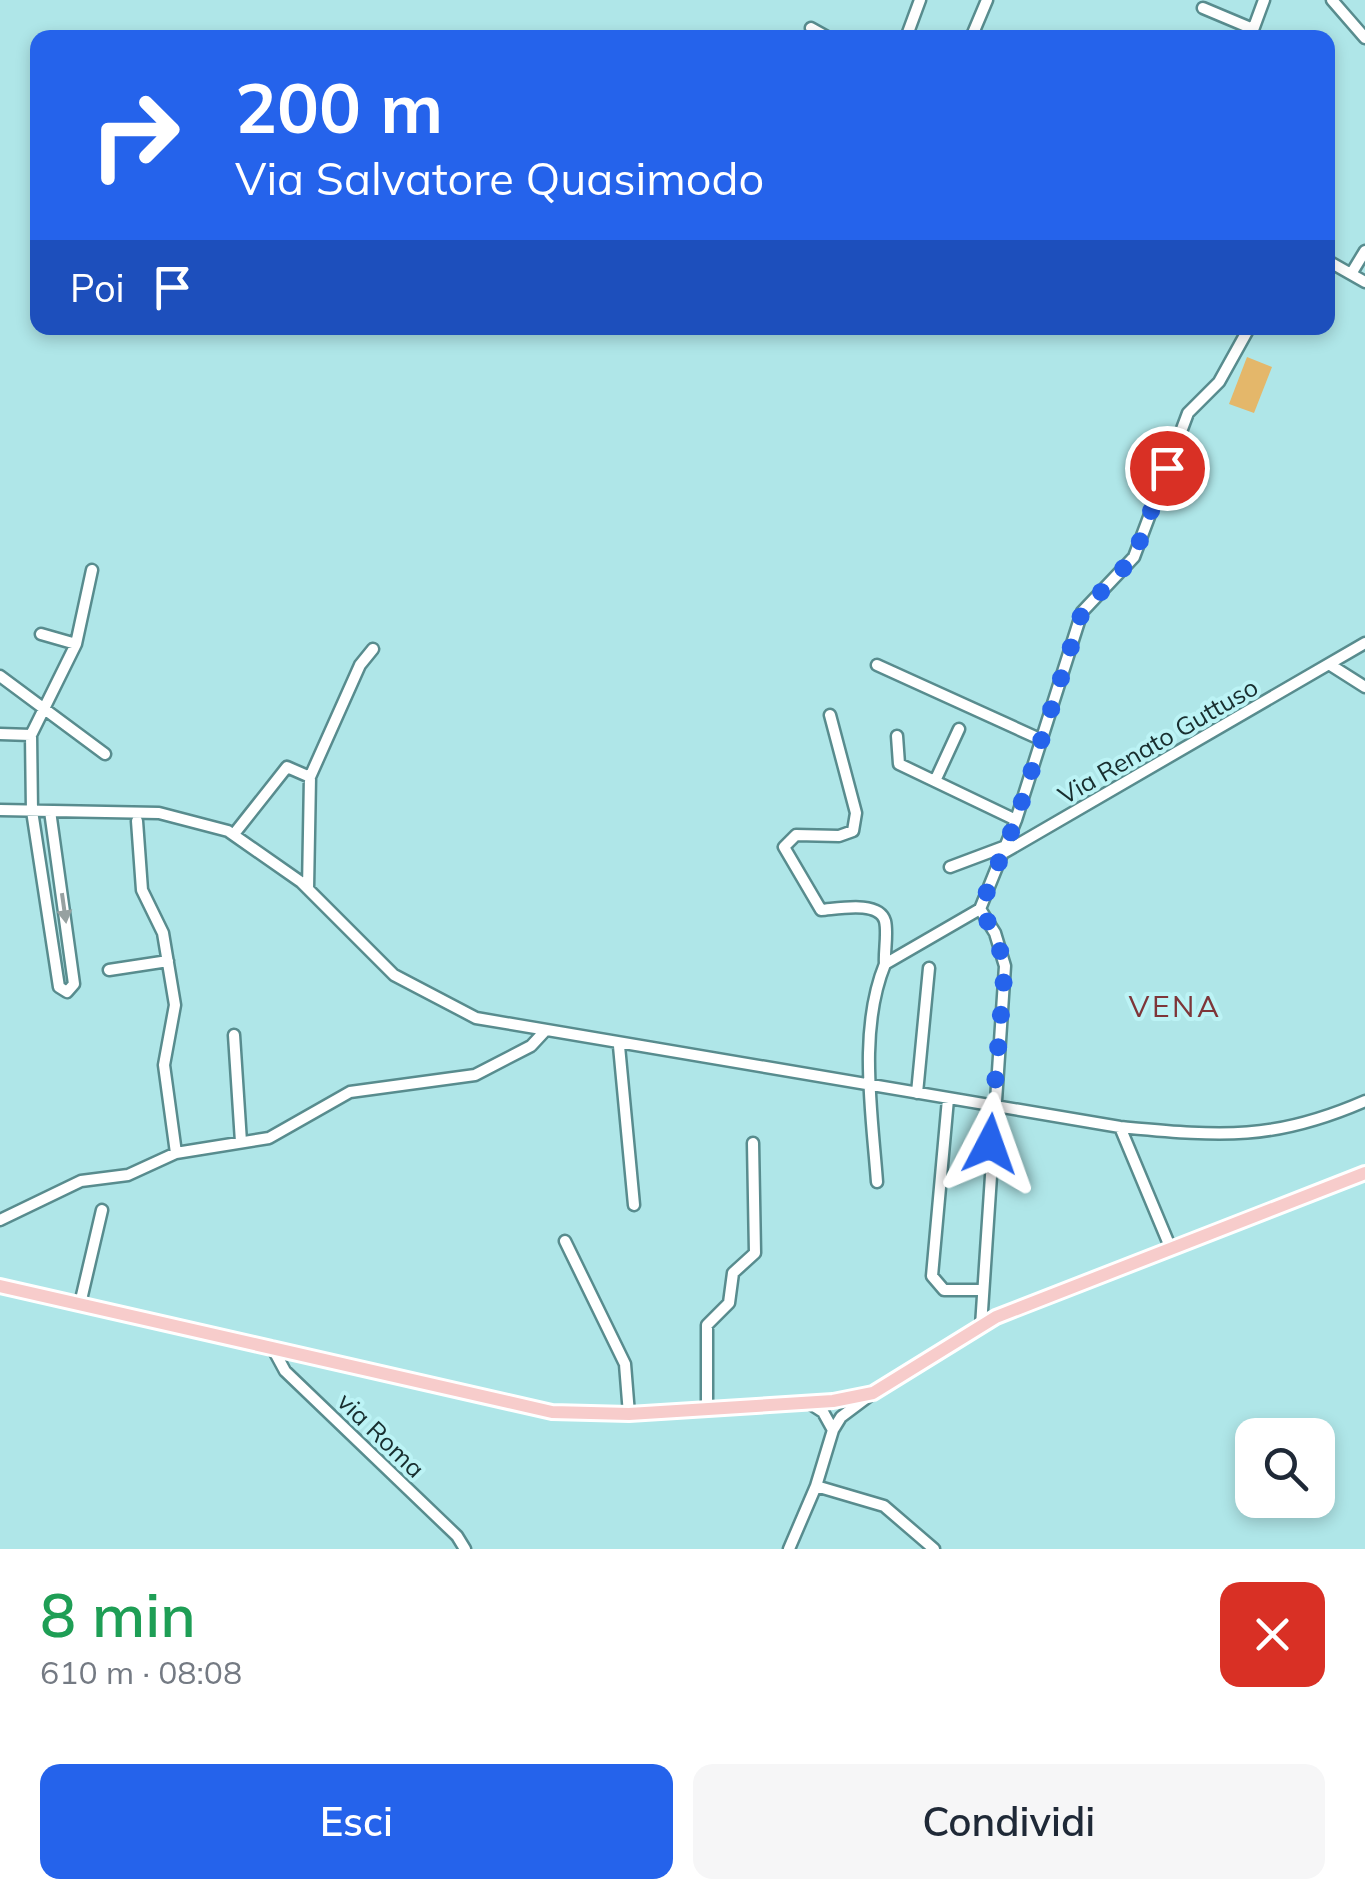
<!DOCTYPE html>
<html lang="it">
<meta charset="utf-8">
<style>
body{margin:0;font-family:Mulish,sans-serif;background:#f6f6f7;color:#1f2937;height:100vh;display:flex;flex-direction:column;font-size:38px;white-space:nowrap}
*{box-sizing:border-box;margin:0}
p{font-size:32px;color:#747a83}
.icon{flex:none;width:55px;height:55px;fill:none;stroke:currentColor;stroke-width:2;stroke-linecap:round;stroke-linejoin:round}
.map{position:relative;height:1549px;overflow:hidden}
.side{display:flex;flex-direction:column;background:#fff;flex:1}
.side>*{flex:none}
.hud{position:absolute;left:30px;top:30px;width:1305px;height:305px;border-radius:20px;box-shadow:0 5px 15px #0003;background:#2563eb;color:#fff;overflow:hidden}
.tools{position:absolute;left:1235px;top:1418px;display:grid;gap:20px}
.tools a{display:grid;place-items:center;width:100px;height:100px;border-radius:20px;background:#fff;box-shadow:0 5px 15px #0003;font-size:50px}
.pin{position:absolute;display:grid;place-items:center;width:85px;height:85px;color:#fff;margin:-42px;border:5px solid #fff;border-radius:50%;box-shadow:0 2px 10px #0007}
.me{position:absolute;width:110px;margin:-55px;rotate:4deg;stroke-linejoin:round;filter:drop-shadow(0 0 8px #0008)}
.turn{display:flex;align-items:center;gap:35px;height:210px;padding:0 40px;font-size:45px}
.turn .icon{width:130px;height:130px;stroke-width:2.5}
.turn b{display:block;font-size:70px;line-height:85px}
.then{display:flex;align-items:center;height:95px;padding:0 40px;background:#0003;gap:20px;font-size:38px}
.round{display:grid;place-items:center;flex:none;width:105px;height:105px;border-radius:20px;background:#f6f6f7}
.head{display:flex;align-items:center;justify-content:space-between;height:170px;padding:0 40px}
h1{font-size:60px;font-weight:600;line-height:75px;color:#1e9e55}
.primary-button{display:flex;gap:20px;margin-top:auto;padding:20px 40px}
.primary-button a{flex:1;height:115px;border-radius:20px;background:#2563eb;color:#fff;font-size:40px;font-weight:600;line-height:115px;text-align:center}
.primary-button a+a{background:#f6f6f7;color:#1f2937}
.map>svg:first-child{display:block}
.green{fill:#e4b76a}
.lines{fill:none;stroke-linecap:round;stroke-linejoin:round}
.minor-casing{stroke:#588c8e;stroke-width:15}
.major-casing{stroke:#fff;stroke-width:18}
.minor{stroke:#fff;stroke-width:10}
.major{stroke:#f7cccb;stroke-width:12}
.oneway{fill:#97a1a1}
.route{stroke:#2563eb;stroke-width:18;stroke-dasharray:0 32.4}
.labels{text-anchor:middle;stroke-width:8;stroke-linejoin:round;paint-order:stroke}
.street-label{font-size:25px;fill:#182e2f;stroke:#bcf3f5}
.quarter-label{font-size:30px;letter-spacing:2.5px;fill:#7e3639;stroke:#bcf3f5}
</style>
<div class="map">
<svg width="1365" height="1549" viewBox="0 0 1365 1549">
<rect width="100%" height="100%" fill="#afe6e8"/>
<path class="green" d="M1247,357L1272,367L1254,413L1229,404Z"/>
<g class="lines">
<defs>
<path id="minor" d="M1332,0L1365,38
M1203,8L1253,29
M811,28L829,38
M906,38L920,0
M971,38L987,0
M1250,38L1264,0
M1328,261L1365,282
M1351,274L1365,251
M41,634L76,644
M877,665L1042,740
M1332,666L1365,687
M0,676L105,754
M830,715L856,813L853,831L839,836L796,835L784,847L821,910C837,909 879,900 885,921C888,933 884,952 885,964
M0,734L31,735
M897,736L899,764L1016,820
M935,781L959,729
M0,810L159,813L228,831L301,882L394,975L476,1018L1120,1127C1219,1136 1271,1142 1365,1101
M50,811L74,984L67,992L59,987L32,811L31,735L76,644L92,570
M137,821L142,890L163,933L175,1005L164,1065L176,1153
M234,834L287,767L310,777
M1005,852L1365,643
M950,867L1006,846
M308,889L310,777L360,665L373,649
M980,909L995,933L1005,966L981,1326
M109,970L168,961
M234,1035L241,1142
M619,1046L634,1205
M917,1093L929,968
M948,1099L932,1276L944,1290H980
M1120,1127L1171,1249
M877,1182C872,1113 858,1030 885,964L980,909L1016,820L1082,612L1134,557L1188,413L1219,382L1249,328
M0,1220L81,1181L128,1175L176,1153L269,1138L350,1092L475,1075L531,1046L544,1032
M565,1241L625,1364L629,1414
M80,1304L102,1210
M272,1347L285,1371L457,1536L465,1549
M809,1403L823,1412L833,1430L841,1417L869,1396
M707,1409V1325L729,1303L733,1273L755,1253L753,1143
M816,1486L884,1506L934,1549
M789,1549L816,1486L833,1430"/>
<path id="major" d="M0,1286L552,1412L629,1414L833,1401L873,1393L996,1317L1365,1173"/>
</defs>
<use href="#minor" class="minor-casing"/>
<use href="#major" class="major-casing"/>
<use href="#minor" class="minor"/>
<use href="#major" class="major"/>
</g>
<defs><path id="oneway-solid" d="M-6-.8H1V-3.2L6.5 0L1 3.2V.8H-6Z" transform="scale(2.5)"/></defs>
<use class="oneway" href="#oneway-solid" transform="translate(64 908) rotate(82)"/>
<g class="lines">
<path class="route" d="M990,1144L1005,966L994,932L980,909L1016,820L1082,612L1134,557L1167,468"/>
</g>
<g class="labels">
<g class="street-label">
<text transform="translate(1158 741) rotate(-30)" y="9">Via Renato Guttuso</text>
<text transform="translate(381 1435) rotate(44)" y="9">via Roma</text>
</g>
<g class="quarter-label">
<text x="1175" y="1017">VENA</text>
</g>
</g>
</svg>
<div class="tools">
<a><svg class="icon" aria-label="search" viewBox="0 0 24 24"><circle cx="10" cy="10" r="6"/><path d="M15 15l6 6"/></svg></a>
</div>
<div class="pin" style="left:1167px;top:468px;background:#d93025"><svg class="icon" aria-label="arrive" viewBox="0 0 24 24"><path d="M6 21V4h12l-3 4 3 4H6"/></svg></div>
<svg class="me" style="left:990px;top:1144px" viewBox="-20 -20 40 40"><path d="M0-17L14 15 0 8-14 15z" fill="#2563eb" stroke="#fff" stroke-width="4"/></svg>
<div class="hud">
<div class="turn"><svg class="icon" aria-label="right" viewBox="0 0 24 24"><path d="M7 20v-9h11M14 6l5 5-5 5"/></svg><div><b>200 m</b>Via Salvatore Quasimodo</div></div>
<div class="then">Poi<svg class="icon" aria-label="arrive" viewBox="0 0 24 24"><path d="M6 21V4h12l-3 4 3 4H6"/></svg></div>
</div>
</div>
<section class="side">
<div class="head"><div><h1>8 min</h1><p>610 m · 08:08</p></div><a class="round" style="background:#d93025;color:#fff"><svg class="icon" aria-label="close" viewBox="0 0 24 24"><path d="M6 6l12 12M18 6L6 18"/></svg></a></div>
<div class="primary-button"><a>Esci</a><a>Condividi</a></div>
</section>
